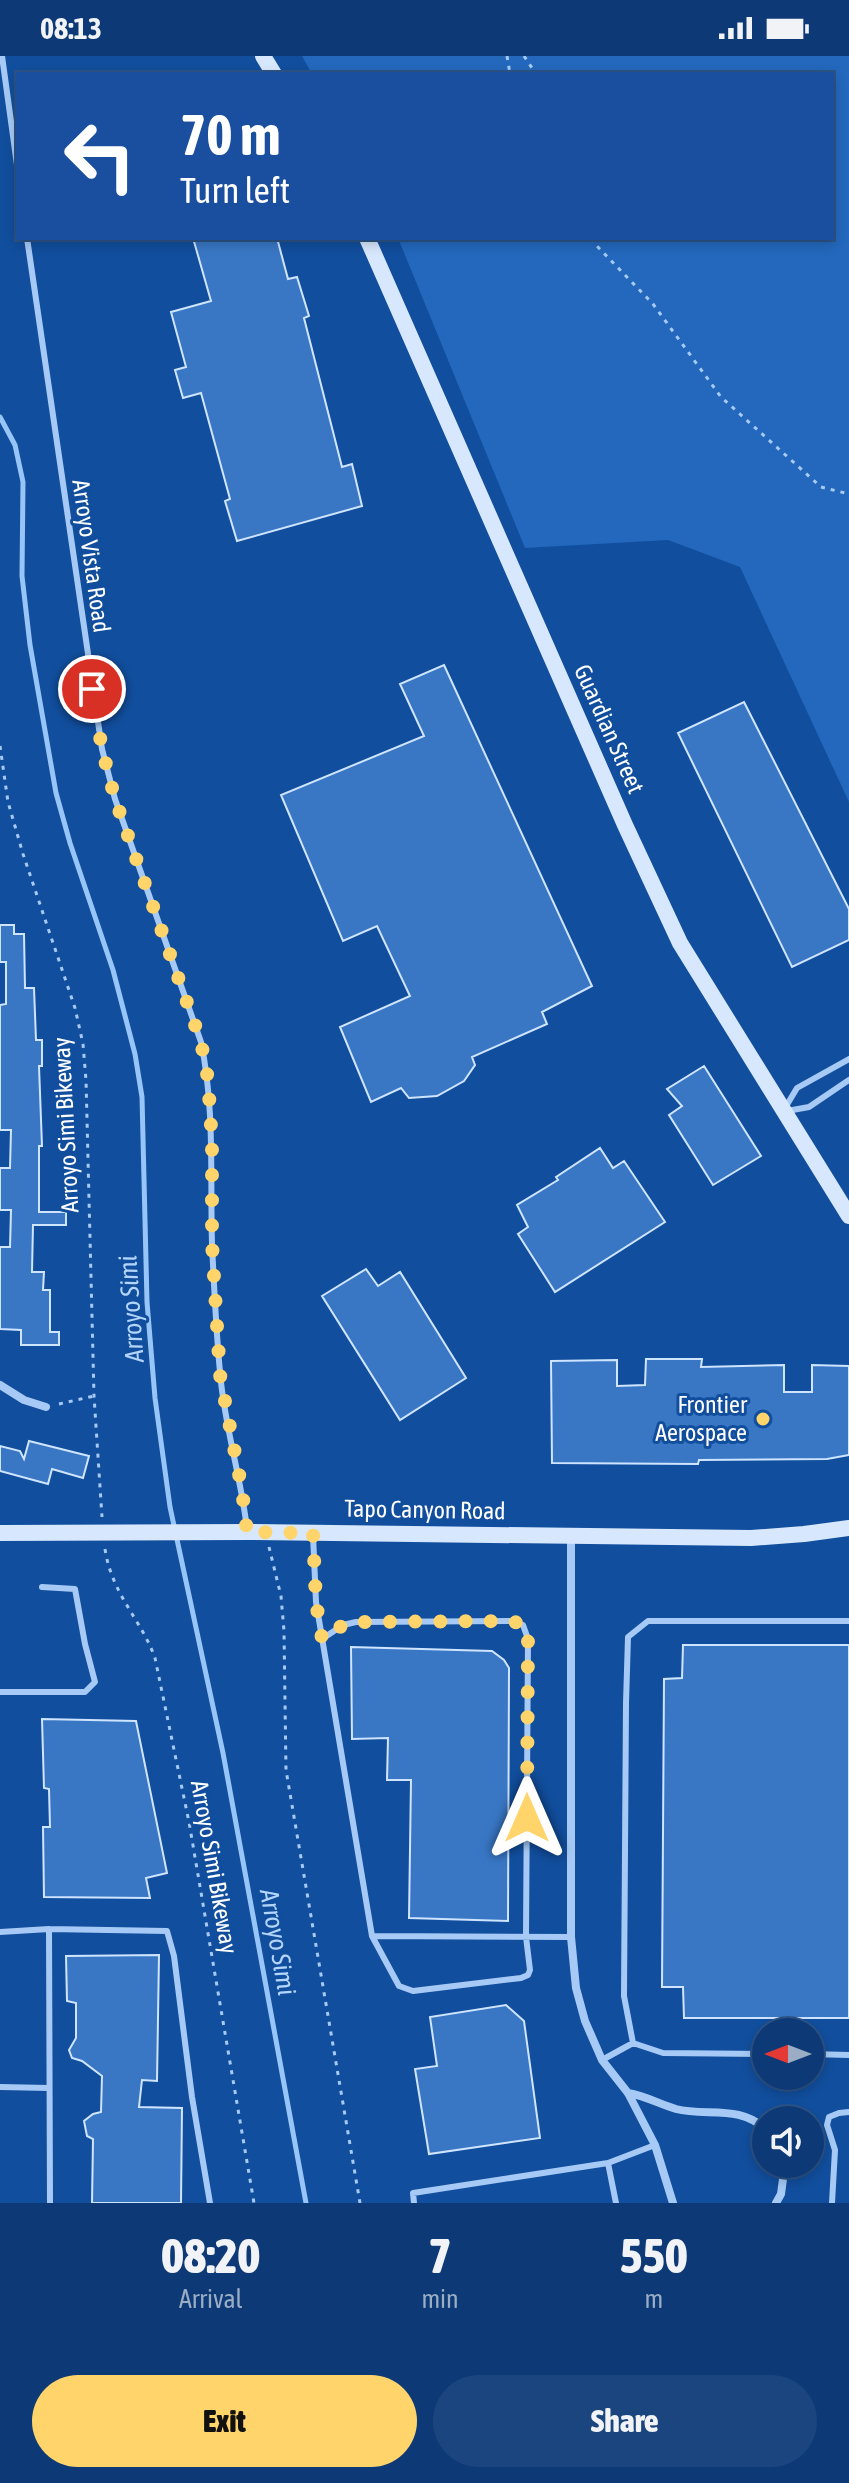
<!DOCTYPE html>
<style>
body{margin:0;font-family:"Asap Condensed",sans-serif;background:#1b457e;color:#f1f3f6;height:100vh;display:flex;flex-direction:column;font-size:30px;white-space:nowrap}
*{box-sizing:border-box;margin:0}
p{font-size:26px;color:#9aadc5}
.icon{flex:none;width:44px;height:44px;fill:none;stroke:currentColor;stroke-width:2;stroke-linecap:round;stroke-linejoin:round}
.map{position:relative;height:2147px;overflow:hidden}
.drawer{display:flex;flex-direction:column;background:#0d3a76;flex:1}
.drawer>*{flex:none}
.banner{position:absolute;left:16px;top:16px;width:818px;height:168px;border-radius:0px;box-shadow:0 4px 12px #0003,0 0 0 2px #2d5488;background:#1a4fa0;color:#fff;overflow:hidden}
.needle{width:52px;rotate:270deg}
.tools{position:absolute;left:752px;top:1962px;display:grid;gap:16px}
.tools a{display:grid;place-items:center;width:72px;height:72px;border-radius:50%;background:#0d3a76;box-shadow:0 4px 12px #0003,0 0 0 2px #2d5488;font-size:40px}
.pin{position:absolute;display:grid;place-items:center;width:68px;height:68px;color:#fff;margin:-34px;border:4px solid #fff;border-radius:50%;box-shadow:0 2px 8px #0007}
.me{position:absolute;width:88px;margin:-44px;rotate:0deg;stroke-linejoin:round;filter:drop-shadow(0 0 6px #0008)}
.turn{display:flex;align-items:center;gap:28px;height:168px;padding:0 32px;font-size:36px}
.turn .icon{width:104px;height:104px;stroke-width:2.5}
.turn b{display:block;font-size:56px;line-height:68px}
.eta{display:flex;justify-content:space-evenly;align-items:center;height:136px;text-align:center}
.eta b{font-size:48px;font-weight:800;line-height:56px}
.cta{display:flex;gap:16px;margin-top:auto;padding:16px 32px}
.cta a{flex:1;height:92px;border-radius:48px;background:#ffd46a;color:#111;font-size:32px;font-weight:800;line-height:92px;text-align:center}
.cta a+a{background:#1b457e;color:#f1f3f6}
.status{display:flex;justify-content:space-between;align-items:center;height:56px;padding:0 40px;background:#0d3a76;direction:ltr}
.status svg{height:22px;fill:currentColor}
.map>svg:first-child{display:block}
.green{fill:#2368bc}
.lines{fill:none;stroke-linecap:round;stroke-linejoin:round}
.stream{stroke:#98c5f8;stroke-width:5}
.building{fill:#3977c5;stroke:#cfe4fe;stroke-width:2}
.path{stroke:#a6caf5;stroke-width:3;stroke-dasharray:4 6;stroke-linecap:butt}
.lane{stroke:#a6caf5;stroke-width:6}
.street{stroke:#a6caf5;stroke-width:8}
.secondary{stroke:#d7e7fd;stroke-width:16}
.route{stroke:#ffd46a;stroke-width:14;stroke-dasharray:0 25.2}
.poi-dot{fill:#ffd46a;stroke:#114e9d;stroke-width:3}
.labels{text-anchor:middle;stroke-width:6;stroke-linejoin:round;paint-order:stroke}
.street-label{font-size:24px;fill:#fff;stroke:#114e9d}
.poi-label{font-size:24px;fill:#fff;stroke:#114e9d;text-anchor:end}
.water-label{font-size:26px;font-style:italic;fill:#b3d4fb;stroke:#114e9d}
</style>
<div class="status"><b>08:13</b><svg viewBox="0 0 49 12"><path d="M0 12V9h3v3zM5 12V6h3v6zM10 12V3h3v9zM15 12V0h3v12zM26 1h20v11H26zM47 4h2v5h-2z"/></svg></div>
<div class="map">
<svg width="849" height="2147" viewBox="0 0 849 2147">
<rect width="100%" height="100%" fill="#114e9d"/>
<path class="green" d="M302,0H849V746L740,511L668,484L525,492L398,182H832V18H312Z"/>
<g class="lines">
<path class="stream" d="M0,361L15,389L23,426L22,520L30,589L56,737L70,787L113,914L135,998L142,1041L147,1246L155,1342L170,1451L223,1697L306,2147"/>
</g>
<path class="building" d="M193,182H277L288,223L297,221L309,260L304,262L342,411L352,408L362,450L237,485L225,445L230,443L201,337L183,342L175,314L186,311L171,256L211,245Z
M444,609L592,930L542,956L547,968L472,1001L475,1009L464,1025L437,1040L409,1042L401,1032L371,1046L340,971L410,940L377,870L343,885L281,739L424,680L400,628Z
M744,646L849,853V884L792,911L678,677Z
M0,869H14V878H24L25,932H34L36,984H42V1010H39L42,1090H39V1156H66V1169H33L32,1216H44L43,1234H50V1276H59V1289H21V1274L0,1273V1191H10L11,1154H0V1112H10L11,1074H0V949L6,948V906H0Z
M704,1010L761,1100L713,1129L669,1059L682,1050L667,1033Z
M600,1092L613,1112L624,1105L665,1166L555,1236L518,1178L528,1171L517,1149L558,1124L556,1121Z
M366,1213L378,1230L400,1216L466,1322L400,1364L322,1240Z
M646,1303H702L701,1311L784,1309V1336H812V1309L849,1310V1399L827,1403L699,1404L698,1408L552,1407L551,1305L617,1304V1330L645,1329Z
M29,1385L89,1400L83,1422L52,1413L48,1428L0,1415V1390L20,1395L24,1403Z
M683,1589H849V1962H684L683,1931H662L664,1623L682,1622Z
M351,1591L492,1595L504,1604L509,1612L508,1865L409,1862L411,1724H387L388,1682L352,1683Z
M42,1663L136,1665L167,1817L146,1822L150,1842L44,1841L43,1771H50L49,1733L44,1732Z
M159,1899L157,2025L142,2024L139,2051L182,2052L181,2147H92L93,2083L87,2080L84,2065L93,2058L101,2056L102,2020L82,2005L72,2002L69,1994L76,1982V1947L67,1945L66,1900Z
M506,1949L524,1965L540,2082L429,2098L415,2013L437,2010L430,1961Z"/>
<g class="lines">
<path class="path" d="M507,0L510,18
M524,0L536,18
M592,182L594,187L653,248L721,341L821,431L849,438
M0,690L8,746L23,798L75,952L83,988L86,1024L94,1340L102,1461
M59,1348L94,1340
M269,1491L281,1540L284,1575L286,1714L360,2147
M105,1493C112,1539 141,1563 155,1602L189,1766L254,2147"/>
<path class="lane" d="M2,0L18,116
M27,182L102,693L115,743L201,986C215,1053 210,1120 212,1188C214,1230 216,1274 220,1316C224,1369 241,1420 247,1473
M785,1052L797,1032L849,1003
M787,1055L809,1051L849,1024
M313,1479L316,1546L372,1880L571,1881
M322,1583L343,1569L356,1566L512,1565L523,1569L528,1583L526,1881L530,1914L528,1919L521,1922L413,1935L399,1930L372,1880
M0,1636H85L95,1626L85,1588L75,1533L42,1531
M0,1876L49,1873
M633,1987L663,1997L766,1998
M810,1998L849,1999
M602,2004L633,1987L624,1940L626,1647L628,1581L648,1565H849
M0,2031L49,2032
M608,2107L616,2147
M50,2147L49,1873L167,1875L174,1900L192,2041L210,2147
M414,2147L413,2137L608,2107L655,2089
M832,2147L835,2094L827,2069L829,2061L839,2057L849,2056"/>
<path class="street" d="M0,1329L24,1344L46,1351
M571,1481V1881L576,1932L585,1965L602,2004L628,2037L655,2089L673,2147
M628,2037C646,2040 659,2048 676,2053C706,2061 740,2048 766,2074
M776,2147L781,2138L785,2108"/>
<path class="secondary" d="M263,0L274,18
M367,182L625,769L680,887L849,1160
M0,1477L247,1476L751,1482L804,1478L849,1472"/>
</g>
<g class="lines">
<path class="route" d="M92,633L102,693L115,743L201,986L208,1023L212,1086V1187L220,1319L242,1434L247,1476L313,1477L316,1546L322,1583L343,1569L356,1566L512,1565L523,1569L528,1583L527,1762"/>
</g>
<circle class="poi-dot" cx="763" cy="1363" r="8"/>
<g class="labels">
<g class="street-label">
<text transform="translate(91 500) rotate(82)" y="8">Arroyo Vista Road</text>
<text transform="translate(609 673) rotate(66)" y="8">Guardian Street</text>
<text transform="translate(66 1069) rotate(-93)" y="8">Arroyo Simi Bikeway</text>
<text transform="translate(425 1454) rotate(1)" y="8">Tapo Canyon Road</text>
<text transform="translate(214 1811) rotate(80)" y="8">Arroyo Simi Bikeway</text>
</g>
<g class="poi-label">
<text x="747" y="1357">Frontier<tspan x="747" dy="28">Aerospace</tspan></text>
</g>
<g class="water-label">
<text transform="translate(131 1253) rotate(-94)" y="9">Arroyo Simi</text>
<text transform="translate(278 1886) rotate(80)" y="9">Arroyo Simi</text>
</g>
</g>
</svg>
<div class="tools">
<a><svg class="needle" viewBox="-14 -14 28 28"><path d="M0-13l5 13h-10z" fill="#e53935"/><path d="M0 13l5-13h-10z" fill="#9aadc5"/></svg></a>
<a><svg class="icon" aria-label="sound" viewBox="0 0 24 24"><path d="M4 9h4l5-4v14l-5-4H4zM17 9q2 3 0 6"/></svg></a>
</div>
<div class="pin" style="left:92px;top:633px;background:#d93025"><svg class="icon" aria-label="arrive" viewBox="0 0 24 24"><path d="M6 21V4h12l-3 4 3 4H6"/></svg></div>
<svg class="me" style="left:527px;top:1762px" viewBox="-20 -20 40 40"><path d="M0-17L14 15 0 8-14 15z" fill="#ffd46a" stroke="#fff" stroke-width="4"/></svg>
<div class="banner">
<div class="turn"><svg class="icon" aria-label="left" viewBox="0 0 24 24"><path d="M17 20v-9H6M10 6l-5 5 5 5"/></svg><div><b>70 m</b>Turn left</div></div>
</div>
</div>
<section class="drawer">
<div class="eta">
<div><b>08:20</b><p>Arrival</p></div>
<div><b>7</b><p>min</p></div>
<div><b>550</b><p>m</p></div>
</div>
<div class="cta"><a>Exit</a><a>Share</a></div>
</section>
